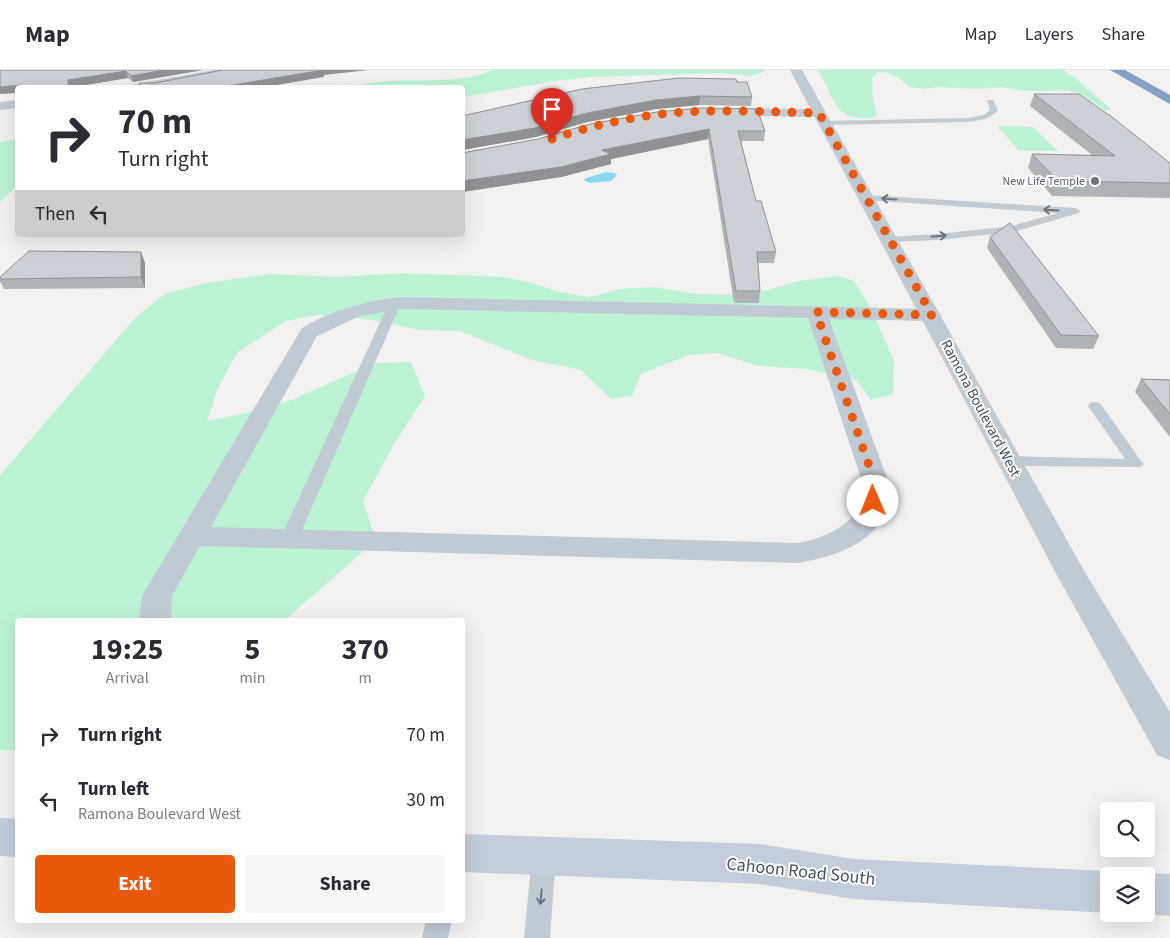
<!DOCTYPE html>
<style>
body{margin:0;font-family:"Source Sans 3",sans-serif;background:#f7f7f7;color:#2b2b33;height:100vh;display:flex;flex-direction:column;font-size:19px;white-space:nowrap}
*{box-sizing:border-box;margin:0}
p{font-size:16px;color:#7c7c81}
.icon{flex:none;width:28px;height:28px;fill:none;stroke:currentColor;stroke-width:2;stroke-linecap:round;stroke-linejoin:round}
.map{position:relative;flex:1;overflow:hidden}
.drawer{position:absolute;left:15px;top:548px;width:450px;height:305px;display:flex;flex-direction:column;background:#fff;border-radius:5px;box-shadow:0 5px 20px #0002}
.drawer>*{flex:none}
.banner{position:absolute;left:15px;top:15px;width:450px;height:152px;border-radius:5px;box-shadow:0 5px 20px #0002;background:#fff;color:#2b2b33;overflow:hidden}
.buttons{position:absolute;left:1100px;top:732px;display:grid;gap:10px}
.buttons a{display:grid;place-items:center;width:55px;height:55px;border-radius:5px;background:#fff;box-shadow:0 5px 20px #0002;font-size:25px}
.pin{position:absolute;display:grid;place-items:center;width:42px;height:42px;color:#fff;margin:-51px -21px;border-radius:50% 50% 50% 0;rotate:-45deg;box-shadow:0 0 5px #0007}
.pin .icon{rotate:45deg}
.me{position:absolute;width:55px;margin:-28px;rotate:359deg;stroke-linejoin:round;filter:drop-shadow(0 0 4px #0008)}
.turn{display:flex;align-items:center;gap:18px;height:105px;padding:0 20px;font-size:22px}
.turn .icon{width:65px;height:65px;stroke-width:2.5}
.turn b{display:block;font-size:35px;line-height:42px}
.then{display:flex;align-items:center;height:48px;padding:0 20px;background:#0003;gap:10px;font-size:19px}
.eta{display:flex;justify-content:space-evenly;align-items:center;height:85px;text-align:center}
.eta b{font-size:30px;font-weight:700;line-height:35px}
.primary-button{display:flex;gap:10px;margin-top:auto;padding:10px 20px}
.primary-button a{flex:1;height:58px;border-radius:5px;background:#ea580c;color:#fff;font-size:20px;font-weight:700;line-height:58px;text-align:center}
.primary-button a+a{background:#f7f7f7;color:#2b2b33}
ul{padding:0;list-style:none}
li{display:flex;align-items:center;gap:15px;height:65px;padding:0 20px}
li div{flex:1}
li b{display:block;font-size:19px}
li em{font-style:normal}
header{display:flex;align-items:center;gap:30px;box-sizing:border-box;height:70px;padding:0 25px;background:#fff;border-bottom:1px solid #e1e1e2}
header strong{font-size:24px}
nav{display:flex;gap:28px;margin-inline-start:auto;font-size:18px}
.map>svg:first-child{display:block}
.green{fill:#bcf2d4}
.water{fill:#87d7f2}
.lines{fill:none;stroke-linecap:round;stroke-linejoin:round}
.service{fill:#c0cad3;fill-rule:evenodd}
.minor{fill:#c0cad3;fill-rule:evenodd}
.tertiary{fill:#c0cad3;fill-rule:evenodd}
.secondary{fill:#c2ccda;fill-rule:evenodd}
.motorway{fill:#85a0c2;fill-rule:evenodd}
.wall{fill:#afb2b7}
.shaded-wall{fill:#8f9195}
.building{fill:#cccfd5;stroke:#8f9195}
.oneway{stroke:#6b7682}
.route{stroke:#ea580c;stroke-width:9;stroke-dasharray:0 16.2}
.worship-dot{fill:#6b7280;stroke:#fff;stroke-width:2}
.labels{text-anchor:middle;stroke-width:4;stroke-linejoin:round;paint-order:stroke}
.far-worship-label{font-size:12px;fill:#5b616d;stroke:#fff;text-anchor:end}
.street-label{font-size:15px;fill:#47525f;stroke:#fff}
.near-street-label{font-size:18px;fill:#47525f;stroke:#fff}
</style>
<header>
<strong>Map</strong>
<nav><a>Map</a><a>Layers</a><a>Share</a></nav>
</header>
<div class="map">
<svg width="1170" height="868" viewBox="0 0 1170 868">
<rect width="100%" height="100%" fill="#f3f0f0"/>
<path class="green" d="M492,0H763L764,2L750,6L718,3L589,7L550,12L463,27L462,18H340C356,15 373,12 390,11C424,9 460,14 492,0Z
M817,0H1063L1074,7L1112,40H1105L1081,24L1067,20L1024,21L1002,17L976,19L937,17L925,19L909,17L899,8L888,3L878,2L872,8L873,29L877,45C871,49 866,49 858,48C832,46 831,18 817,0Z
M997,56L1033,57L1058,81H1019Z
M17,69V116L0,132V72Z
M402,203L503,207L529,212L559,222L589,227L620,219L654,217L698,224L737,225L768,220L799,211L839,206L854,211L870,236L894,291L893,324L871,330L856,310L807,299L758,296L718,283L689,285L641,304L632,326L611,329L581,300L532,290L460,261L418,260L367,249L317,245L286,251L237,283L218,318L207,351L251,342L294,329L375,293L411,292L425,326L393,376L363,431L376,470L285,550H18L17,681L0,680V405L136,247L165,224L205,213L271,204L337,207Z"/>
<path class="water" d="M606,102L614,103L617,105L611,111L590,113L584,110L586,108Z"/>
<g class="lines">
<path class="service" d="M987,30H993L998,40C989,50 981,50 968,52L825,55L821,53L825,51L968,48L984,45L990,40Z
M867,125L1075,138L1080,141L1079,143L1013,162L938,170L890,172L886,171L885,169L886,167L938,164L1012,156L1058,143L864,130L862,128Z
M395,229L401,233L298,469L295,473L289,475L283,473L280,469L389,233Z
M1095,332L1100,333L1141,391L1144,394L1141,397L1010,396L1005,394L1002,391L1005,388L1010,386L1125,389L1088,336L1090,333Z
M544,774L552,777L556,785L550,868H524L532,785L536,777Z
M426,850H452L448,868H422Z"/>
<path class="minor" d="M214,0H240L234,3L157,18H128L134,14Z
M18,30V38L0,40V32Z
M721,38L819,39L826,43L819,47L716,45L714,42Z
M402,227L931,239L938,241L941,245L938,249L931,251L829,249L888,411C887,426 885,448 874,460C855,480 825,488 799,493L200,476L172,526L171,550H139L142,526L302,258C333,240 366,230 402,227ZM402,239L808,248L862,411C860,423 860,439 851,448C838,462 817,469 799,473L211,457L317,266L360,246Z"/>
<path class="tertiary" d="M790,0H802L1086,504L1170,642V690L1157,685L1059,509Z"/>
<path class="secondary" d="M0,748L18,749V787L0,786Z
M462,764L761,774L853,789L1109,801L1121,806H1109V843L853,829L761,814L462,802Z
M1146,803L1170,804V846L1143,844H1146V806H1139Z"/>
<path class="motorway" d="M1110,0H1125L1170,25V34Z"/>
</g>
<path class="wall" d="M0,0H203L133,12L128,8L70,17Z
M737,12L752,27L751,36L699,35L656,39L587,52L536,67L462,80Z
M1034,24L1170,93V128L1052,126L1028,98L1032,84L1092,85L1030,36Z
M590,54L765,61L764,71H741L756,131L776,182L774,193H758L760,221L759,233H734L708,69L611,89V94L561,107L462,122V83L538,69Z
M990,167L1099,266L1093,279L1056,278L987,178Z
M141,182L145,193V218L4,219L0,211V207Z
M1141,309L1170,310V367L1135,322Z"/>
<path class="shaded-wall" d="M164,0H203L133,12L131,6Z
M322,0H368L324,5V7L259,18H215Z
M126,1L128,8L68,18V10Z
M21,15L22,18H18V23L0,24V17Z
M700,26L699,35L656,39L587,52L536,67L462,80V70L587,43L656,30Z
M709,59L708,69L611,89V94L561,107L462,122V111L602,80Z
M141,182L145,193V218L141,207Z"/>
<path class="building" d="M0,0H164L131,6L126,1L68,10V18H21V15L0,17Z
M223,0H323L215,18H143L139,13H155Z
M679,8L736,9L737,12H747L752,27L700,26L656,30L587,43L535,58L462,70V46L582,19Z
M340,15L343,18H334Z
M1034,24H1079L1112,47L1170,93V113L1058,111L1032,84L1115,86Z
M700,38L757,39L765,61H738L756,131H761L776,182H757L760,221H736L709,59L602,80L611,84L561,97L462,111V83L538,69L590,54L657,42Z
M1010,153L1099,266L1061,265L990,167Z
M29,181L141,182V207L0,209V207Z
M1141,309L1170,310V344Z"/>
<defs><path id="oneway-shaft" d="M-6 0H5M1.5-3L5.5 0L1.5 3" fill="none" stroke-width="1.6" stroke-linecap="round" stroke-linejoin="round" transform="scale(1.25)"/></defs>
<g class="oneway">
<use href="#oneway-shaft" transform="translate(889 129) rotate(-176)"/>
<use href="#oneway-shaft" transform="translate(1051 140) rotate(-177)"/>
<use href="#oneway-shaft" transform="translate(939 166) rotate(-5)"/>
<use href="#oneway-shaft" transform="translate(541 827) rotate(95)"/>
</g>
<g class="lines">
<path class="route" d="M552,69C590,56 630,47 671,43C720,39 770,42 819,43L932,245L816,242L874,410L873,431"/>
</g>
<circle class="worship-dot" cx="1095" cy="111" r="5"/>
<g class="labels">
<g class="far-worship-label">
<text x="1085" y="115">New Life Temple</text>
</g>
<g class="street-label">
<text transform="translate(981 338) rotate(62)" y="5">Ramona Boulevard West</text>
</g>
<g class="near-street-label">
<text transform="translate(801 801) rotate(6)" y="6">Cahoon Road South</text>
</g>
</g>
</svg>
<div class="buttons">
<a><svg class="icon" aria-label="search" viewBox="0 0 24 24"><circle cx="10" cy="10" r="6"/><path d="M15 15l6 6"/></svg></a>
<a><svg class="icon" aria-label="layers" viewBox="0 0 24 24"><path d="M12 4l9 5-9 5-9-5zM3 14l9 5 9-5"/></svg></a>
</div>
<div class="pin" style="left:552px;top:69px;background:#d93025"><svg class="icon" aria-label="arrive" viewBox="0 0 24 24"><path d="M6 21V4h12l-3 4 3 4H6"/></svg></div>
<svg class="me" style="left:873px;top:431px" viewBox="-20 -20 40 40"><circle r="19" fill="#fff"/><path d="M0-13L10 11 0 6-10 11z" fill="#ea580c"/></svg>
<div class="banner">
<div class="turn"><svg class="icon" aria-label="right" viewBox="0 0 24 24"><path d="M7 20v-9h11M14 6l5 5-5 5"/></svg><div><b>70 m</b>Turn right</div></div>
<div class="then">Then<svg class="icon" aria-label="left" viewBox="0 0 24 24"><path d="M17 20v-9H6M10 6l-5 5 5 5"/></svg></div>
</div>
<section class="drawer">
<div class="eta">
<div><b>19:25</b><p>Arrival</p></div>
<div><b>5</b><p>min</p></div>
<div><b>370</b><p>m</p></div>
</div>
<ul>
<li><svg class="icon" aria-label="right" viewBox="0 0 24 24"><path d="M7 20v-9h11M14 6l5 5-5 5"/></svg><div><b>Turn right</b></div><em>70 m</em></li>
<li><svg class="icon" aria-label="left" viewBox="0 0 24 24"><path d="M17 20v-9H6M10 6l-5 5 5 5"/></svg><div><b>Turn left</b><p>Ramona Boulevard West</p></div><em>30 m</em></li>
</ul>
<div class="primary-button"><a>Exit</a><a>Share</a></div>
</section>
</div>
